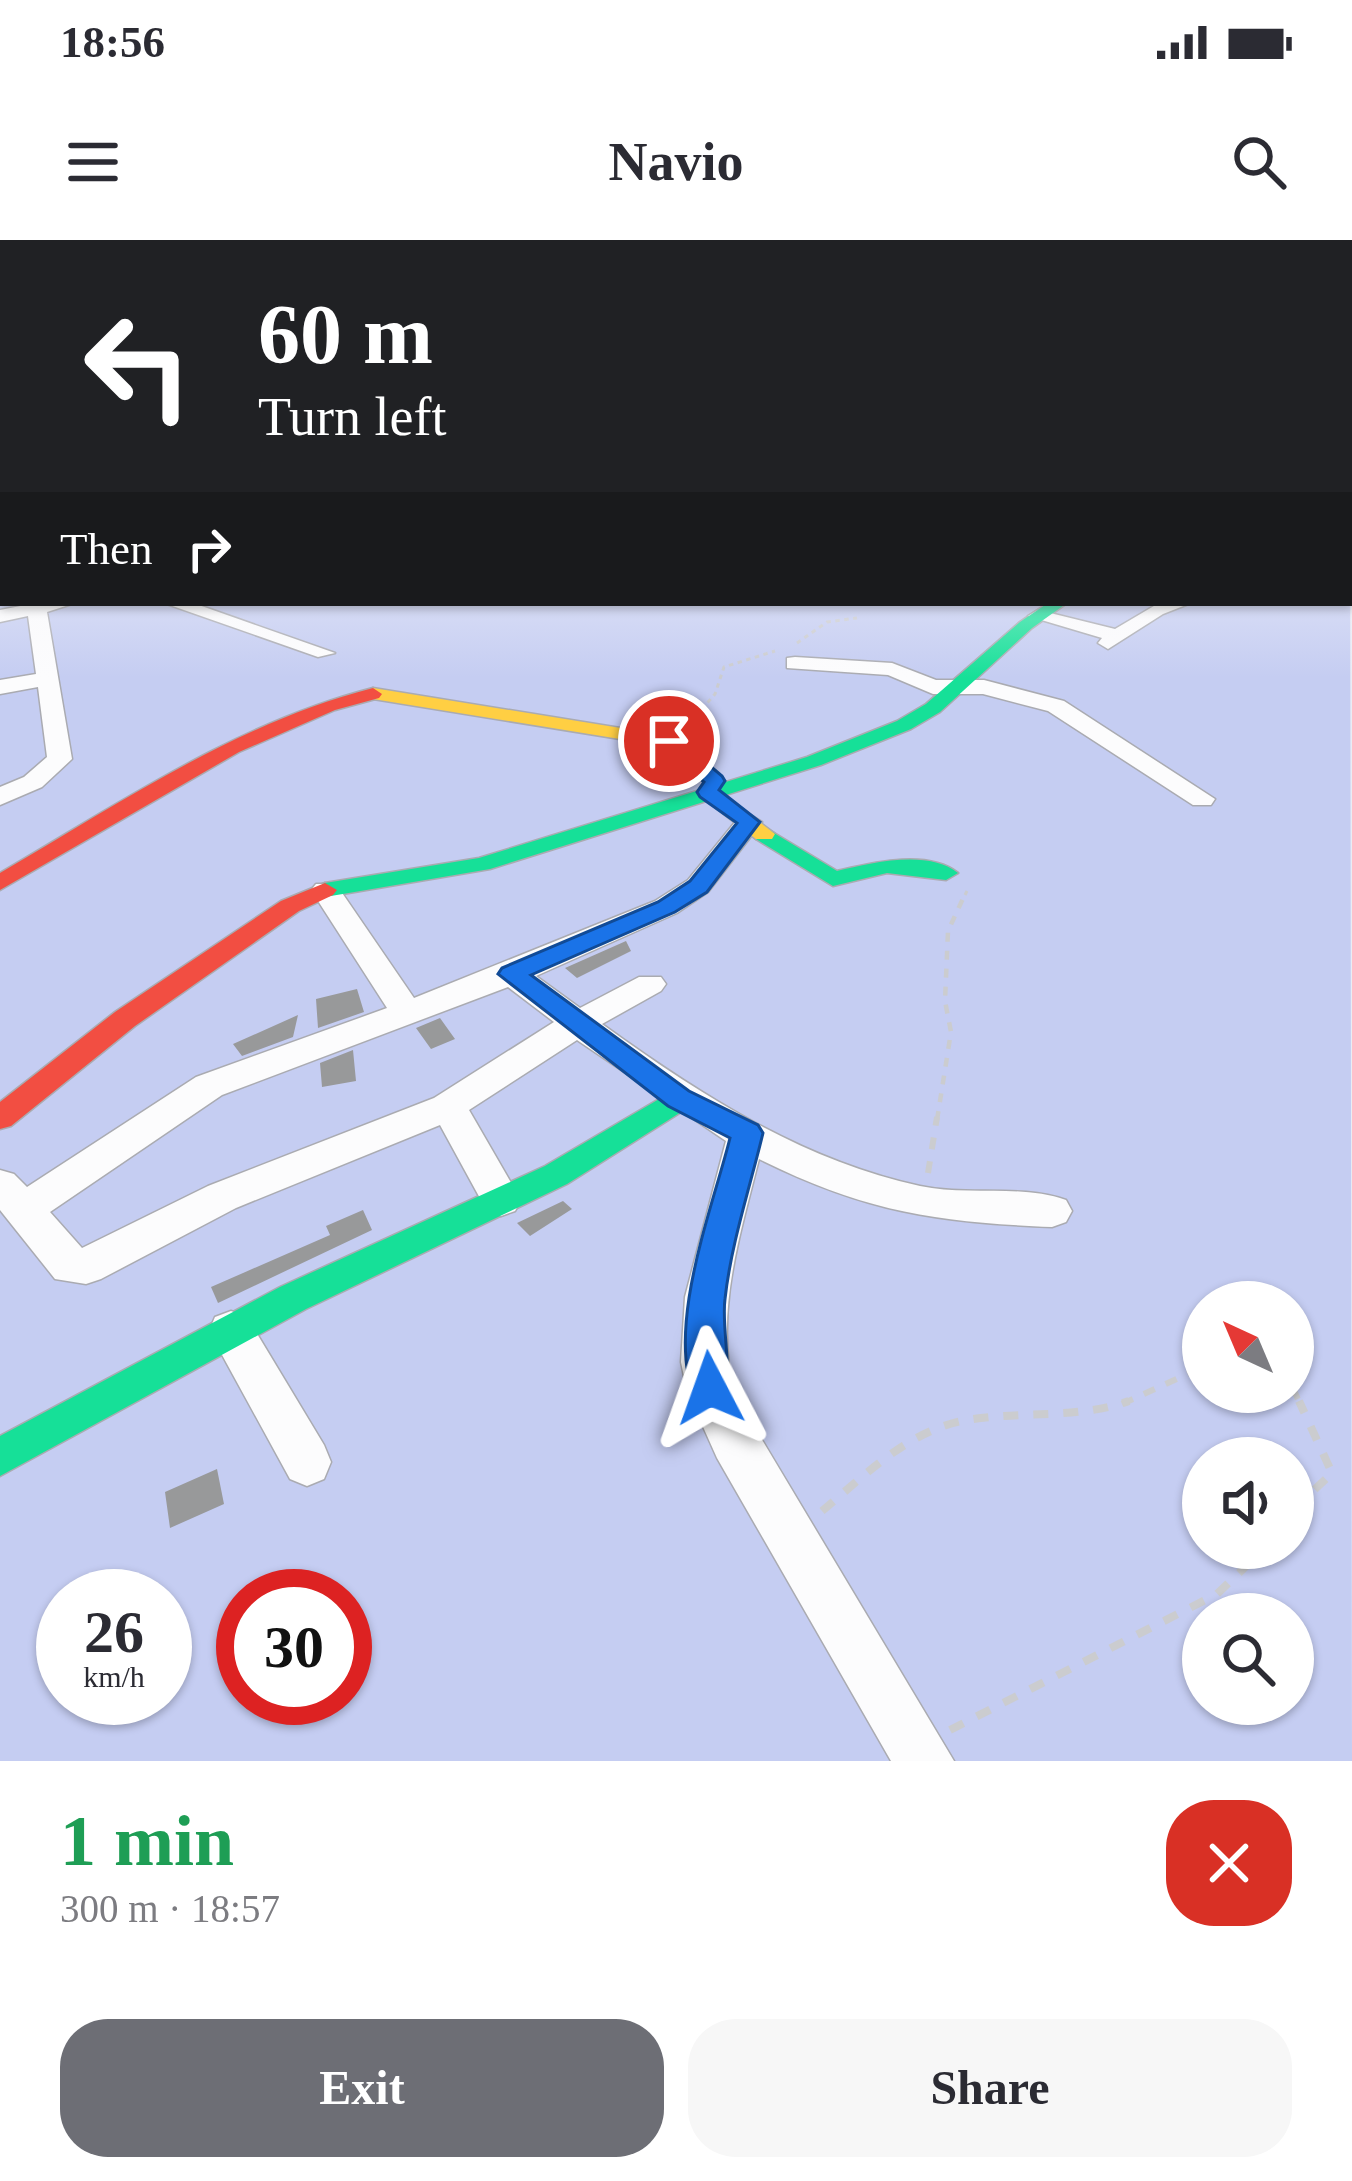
<!DOCTYPE html>
<meta charset="utf-8">
<style>
body{margin:0;font-family:Georgia,serif;background:#f7f7f7;color:#2b2b33;height:100vh;display:flex;flex-direction:column;font-size:45px;white-space:nowrap}
*{box-sizing:border-box;margin:0}
p{font-size:39px;color:#7c7c81}
.icon{flex:none;width:66px;height:66px;fill:none;stroke:currentColor;stroke-width:2;stroke-linecap:round;stroke-linejoin:round}
.map{position:relative;height:1521px;overflow:hidden}
.sheet{display:flex;flex-direction:column;background:#fff;flex:1}
.sheet>*{flex:none}
.guide{position:absolute;left:0px;top:0px;width:1353px;height:366px;box-shadow:0 3px 9px #0004;background:#202124;color:#fff;overflow:hidden}
.needle{width:78px;rotate:316deg}
.controls{position:absolute;left:1182px;top:1041px;display:grid;gap:24px}
.controls a{display:grid;place-items:center;width:132px;height:132px;border-radius:50%;background:#fff;box-shadow:0 3px 9px #0004;font-size:60px}
.speed{position:absolute;left:36px;top:1329px;display:flex;gap:24px;font-size:60px;font-weight:700;text-align:center}
.speed>*{display:grid;place-content:center;width:156px;height:156px;border-radius:50%;background:#fff;box-shadow:0 3px 9px #0004;line-height:1}
.speed small{font-size:30px;font-weight:400}
.speed .limit{border:18px solid #d22;background:#fff;color:#111}
.pin{position:absolute;display:grid;place-items:center;width:102px;height:102px;color:#fff;margin:-51px;border:6px solid #fff;border-radius:50%;box-shadow:0 3px 12px #0007}
.me{position:absolute;width:132px;margin:-66px;rotate:356deg;stroke-linejoin:round;filter:drop-shadow(0 0 9px #0008)}
.turn{display:flex;align-items:center;gap:42px;height:252px;padding:0 60px;font-size:54px}
.turn .icon{width:156px;height:156px;stroke-width:2.5}
.turn b{display:block;font-size:84px;line-height:102px}
.then{display:flex;align-items:center;height:114px;padding:0 60px;background:#0003;gap:24px;font-size:45px}
.round{display:grid;place-items:center;flex:none;width:126px;height:126px;border-radius:48px;background:#f7f7f7}
.head{display:flex;align-items:center;justify-content:space-between;height:204px;padding:0 60px}
h1{font-size:72px;font-weight:700;line-height:90px;color:#1e9e55}
.button{display:flex;gap:24px;margin-top:auto;padding:24px 60px}
.button a{flex:1;height:138px;border-radius:48px;background:#6d6e75;color:#fff;font-size:48px;font-weight:700;line-height:138px;text-align:center}
.button a+a{background:#f7f7f7;color:#2b2b33}
.status{display:flex;justify-content:space-between;align-items:center;height:84px;padding:0 60px;background:#fff;direction:ltr}
.status svg{height:33px;fill:currentColor}
header{display:flex;justify-content:space-between;align-items:center;height:156px;padding:0 60px;background:#fff;font-size:54px;font-weight:700}
.map>svg:first-child{display:block}
.forest{fill:#c5cdf2;fill-rule:evenodd}
.building{fill:#98999a}
.lines{fill:none;stroke-linecap:round;stroke-linejoin:round}
.street-casing{stroke:#aaabb1;stroke-width:3}
.fast-casing{stroke:#aaabb1;stroke-width:3}
.slow-casing{stroke:#aaabb1;stroke-width:3}
.jam-casing{stroke:#aaabb1;stroke-width:3}
.path-far3{stroke:#cbcccf;stroke-width:3;stroke-dasharray:4.5 4.5;stroke-linecap:butt}
.path-far2{stroke:#cbcccf;stroke-width:4.5;stroke-dasharray:9 9;stroke-linecap:butt}
.path-far1{stroke:#cbcccf;stroke-width:6;stroke-dasharray:12 12;stroke-linecap:butt}
.path{stroke:#cbcccf;stroke-width:8;stroke-dasharray:15 15;stroke-linecap:butt}
.street{fill:#fcfcfd;fill-rule:evenodd}
.fast{fill:#16e098;fill-rule:evenodd}
.slow{fill:#ffcf43;fill-rule:evenodd}
.jam{fill:#f24e42;fill-rule:evenodd}
.route{fill:#1a73e8;stroke:#114b97;stroke-width:3}
</style>
<div class="status"><b>18:56</b><svg viewBox="0 0 49 12"><path d="M0 12V9h3v3zM5 12V6h3v6zM10 12V3h3v9zM15 12V0h3v12zM26 1h20v11H26zM47 4h2v5h-2z"/></svg></div>
<header><svg class="icon" aria-label="menu" viewBox="0 0 24 24"><path d="M4 6h16M4 12h16M4 18h16"/></svg>Navio<svg class="icon" aria-label="search" viewBox="0 0 24 24"><circle cx="10" cy="10" r="6"/><path d="M15 15l6 6"/></svg></header>
<div class="map">
<svg width="1352" height="1521" viewBox="0 0 1352 1521">
<rect width="100%" height="100%" fill="#eaecf4"/>
<path class="forest" d="M1350,225L1352,1521H0V311L3,363H1350ZM1203,1062H1293V1152H1203ZM1203,1218H1293V1308H1203ZM63,1356H165V1458H63ZM243,1356H345V1458H243ZM1203,1374H1293V1464H1203Z"/>
<path class="building" d="M626,701L631,711L577,738L565,728Z
M357,749L364,772L318,788L316,759Z
M298,775L293,797L242,816L233,804Z
M440,778L455,799L431,809L416,788Z
M353,810L356,841L322,847L320,823Z
M563,961L572,969L530,996L517,983Z
M363,970L372,990L218,1063L211,1047L330,995L326,986Z
M217,1229L224,1264L170,1288L165,1252Z"/>
<g class="lines">
<defs>
<path id="street" d="M3,303V313L0,314V304Z
M36,363H75L47,372L72,519L42,547L0,565V547L24,537L47,517L38,447L0,454V440L36,434L28,376L0,382V370Z
M164,363H193L335,413L318,417Z
M1159,363H1191L1163,374L1108,409L1098,403L1102,398L1028,376L1038,370L1115,389Z
M795,417L892,423L936,440H984L1064,461L1215,559L1211,565H1193L1048,471L983,454H933L888,435L787,428V418Z
M749,574L762,582L708,652L677,673L536,736L580,768L639,737H661L666,744L661,751L602,784C699,854 801,920 920,946C967,956 1021,944 1066,960L1072,971L1066,982L1052,987C935,982 866,972 759,919C740,996 714,1074 734,1153L954,1521H891L717,1218L687,1151L681,1122L685,1057L726,901L577,800L469,870L521,960L515,971L501,976L487,971L440,885L236,968L101,1039L86,1044L55,1039L0,970V930L14,934L27,947L196,837L387,768L311,650L316,644H336L414,758L655,661L688,640L740,576ZM508,747L554,782L434,858L208,946L82,1008L50,972L222,855Z
M231,1071L247,1077L324,1205L331,1222L324,1239L307,1246L290,1239L209,1091L215,1077Z"/>
<path id="fast" d="M1048,363H1067L1032,388L940,472L911,489L821,525L490,629L325,657L313,650L325,643L479,618L807,517L897,481L926,464L1020,382Z
M764,587L837,631C872,623 927,609 958,633L946,640L887,633L833,646L756,599V589Z
M678,848L689,851L693,859L689,867L567,944L306,1069L0,1236V1196L280,1047L545,926Z"/>
<path id="slow" d="M373,448L676,497L722,537L725,541L719,551L775,594L772,599H756L701,556L697,552L704,542L663,506L367,458L364,454Z"/>
<path id="jam" d="M373,448L382,454L379,458L335,470L239,512L0,650V633C120,563 237,483 373,448Z
M325,643L337,650L333,655L299,671L135,786L11,886L0,889V862L115,772L281,661Z"/>
</defs>
<use href="#street" class="street-casing"/>
<use href="#fast" class="fast-casing"/>
<use href="#slow" class="slow-casing"/>
<use href="#jam" class="jam-casing"/>
<path class="path-far3" d="M797,403L827,382L857,378
M690,483L715,454L724,427L775,411
M965,655L967,651"/>
<path class="path-far2" d="M937,880L951,792L945,761L948,691L966,652"/>
<path class="path-far1" d="M928,933L937,877
M1293,1148L1300,1164
M1122,1164L1203,1127"/>
<path class="path" d="M1293,1270L1332,1233L1299,1161
M822,1271C864,1236 907,1192 962,1181C1017,1170 1076,1180 1129,1161
M950,1490L1217,1354L1265,1308"/>
<use href="#street" class="street"/>
<use href="#fast" class="fast"/>
<use href="#slow" class="slow"/>
<use href="#jam" class="jam"/>
</g>
<linearGradient id="sky" x2="0" y2="1"><stop stop-color="#8cb1e1"/><stop offset="0.51" stop-color="#f6f6fa"/><stop offset="1" stop-color="#f6f6fa" stop-opacity="0"/></linearGradient>
<rect width="1352" height="438" fill="url(#sky)"/>
<path class="route" d="M662,497H676L722,536L725,541L719,550L760,582L707,652L675,672L531,735L689,851L758,885L763,893C750,947 731,1004 725,1059C721,1088 734,1137 723,1161L710,1166L696,1161C664,1090 712,970 730,898L668,866L498,734L502,728L658,662L690,641L737,583L700,557L697,552L704,542L662,505Z"/>
</svg>
<div class="controls">
<a><svg class="needle" viewBox="-14 -14 28 28"><path d="M0-13l5 13h-10z" fill="#e53935"/><path d="M0 13l5-13h-10z" fill="#7c7c81"/></svg></a>
<a><svg class="icon" aria-label="sound" viewBox="0 0 24 24"><path d="M4 9h4l5-4v14l-5-4H4zM17 9q2 3 0 6"/></svg></a>
<a><svg class="icon" aria-label="search" viewBox="0 0 24 24"><circle cx="10" cy="10" r="6"/><path d="M15 15l6 6"/></svg></a>
</div>
<div class="speed"><div>26<small>km/h</small></div><div class="limit">30</div></div>
<div class="pin" style="left:669px;top:501px;background:#d93025"><svg class="icon" aria-label="arrive" viewBox="0 0 24 24"><path d="M6 21V4h12l-3 4 3 4H6"/></svg></div>
<svg class="me" style="left:710px;top:1148px" viewBox="-20 -20 40 40"><path d="M0-17L14 15 0 8-14 15z" fill="#1a73e8" stroke="#fff" stroke-width="4"/></svg>
<div class="guide">
<div class="turn"><svg class="icon" aria-label="left" viewBox="0 0 24 24"><path d="M17 20v-9H6M10 6l-5 5 5 5"/></svg><div><b>60 m</b>Turn left</div></div>
<div class="then">Then<svg class="icon" aria-label="right" viewBox="0 0 24 24"><path d="M7 20v-9h11M14 6l5 5-5 5"/></svg></div>
</div>
</div>
<section class="sheet">
<div class="head"><div><h1>1 min</h1><p>300 m · 18:57</p></div><a class="round" style="background:#d93025;color:#fff"><svg class="icon" aria-label="close" viewBox="0 0 24 24"><path d="M6 6l12 12M18 6L6 18"/></svg></a></div>
<div class="button"><a>Exit</a><a>Share</a></div>
</section>
